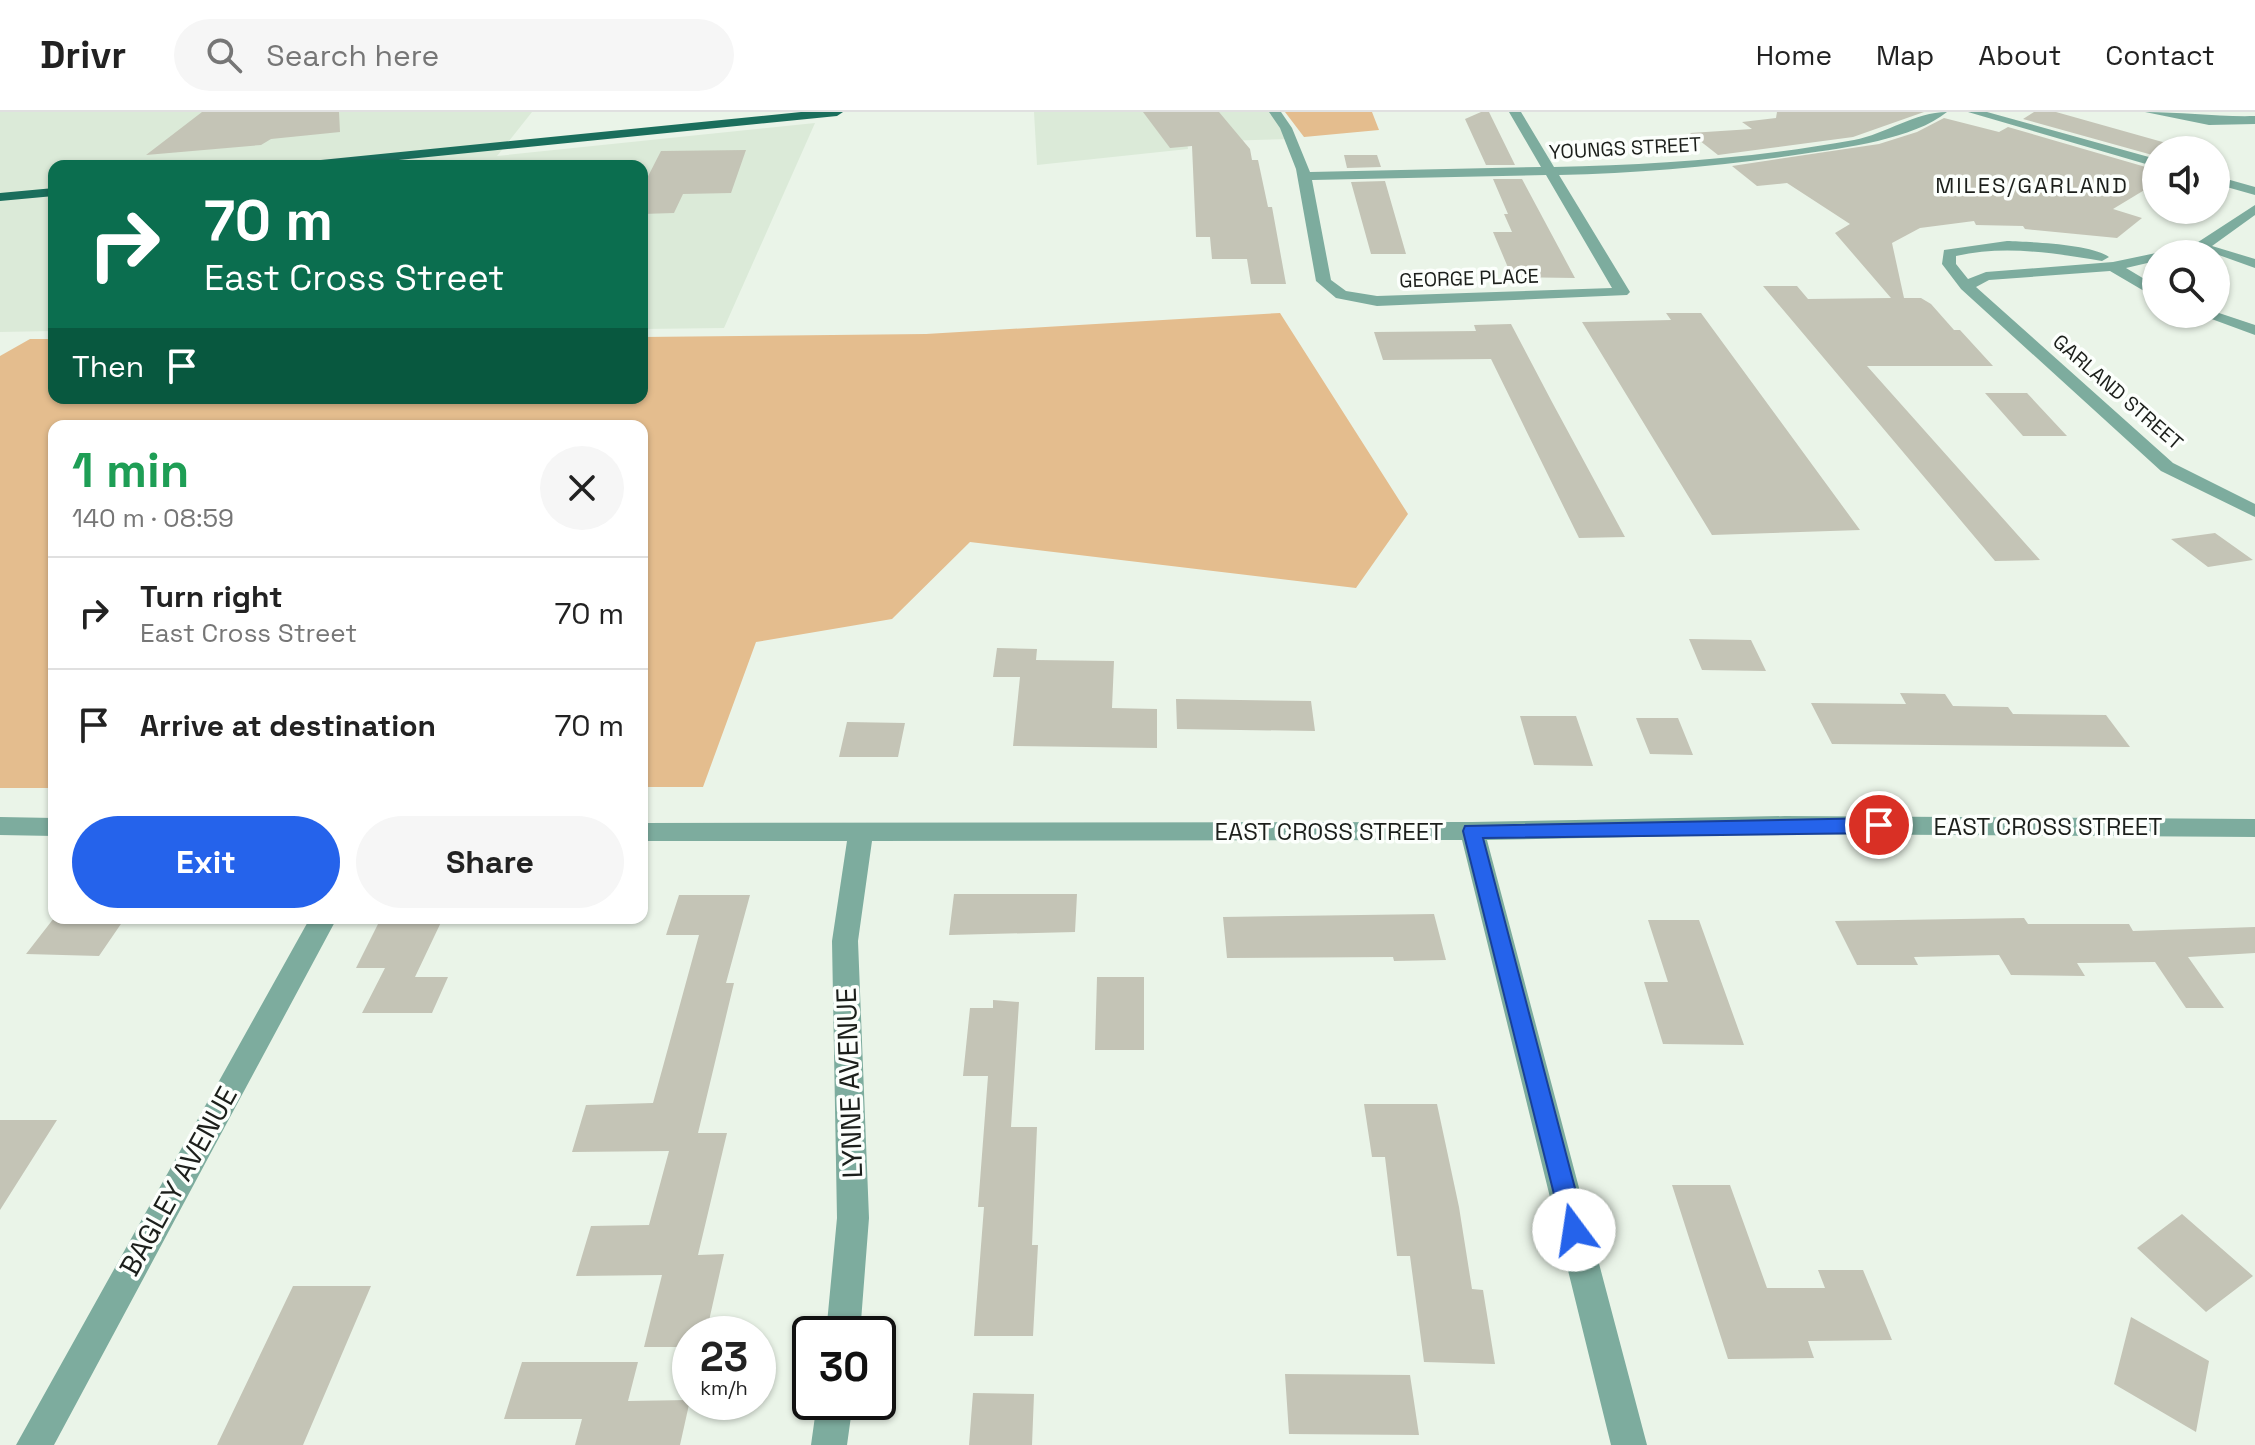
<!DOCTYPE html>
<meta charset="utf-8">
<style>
body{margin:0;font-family:"Space Grotesk",sans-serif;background:#f6f6f6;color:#222;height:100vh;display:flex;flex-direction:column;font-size:30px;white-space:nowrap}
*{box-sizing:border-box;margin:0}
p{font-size:26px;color:#767676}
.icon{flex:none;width:44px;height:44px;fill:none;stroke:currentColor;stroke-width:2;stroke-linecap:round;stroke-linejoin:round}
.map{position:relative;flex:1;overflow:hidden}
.sheet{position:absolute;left:48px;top:308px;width:600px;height:504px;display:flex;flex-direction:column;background:#fff;border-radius:16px;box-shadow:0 2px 6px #0004}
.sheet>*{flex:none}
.hud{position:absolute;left:48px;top:48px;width:600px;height:244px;border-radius:16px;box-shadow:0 2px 6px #0004;background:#0b6e4f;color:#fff;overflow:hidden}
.fabs{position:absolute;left:2142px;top:24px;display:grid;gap:16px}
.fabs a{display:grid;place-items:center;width:88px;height:88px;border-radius:50%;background:#fff;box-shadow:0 2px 6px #0004;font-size:40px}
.speed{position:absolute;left:672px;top:1204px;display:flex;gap:16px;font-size:40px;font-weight:700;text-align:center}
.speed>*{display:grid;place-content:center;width:104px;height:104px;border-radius:50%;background:#fff;box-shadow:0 2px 6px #0004;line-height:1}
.speed small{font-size:20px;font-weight:400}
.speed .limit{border:4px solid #111;border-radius:12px;background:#fff;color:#111}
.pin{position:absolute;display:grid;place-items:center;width:68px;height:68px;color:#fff;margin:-34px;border:4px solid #fff;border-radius:50%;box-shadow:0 2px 8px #0007}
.me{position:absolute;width:88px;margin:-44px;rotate:346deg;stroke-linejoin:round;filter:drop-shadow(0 0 6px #0008)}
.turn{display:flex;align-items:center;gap:28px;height:168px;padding:0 24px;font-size:36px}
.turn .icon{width:104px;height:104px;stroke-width:2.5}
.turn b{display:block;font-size:56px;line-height:68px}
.then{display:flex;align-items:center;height:76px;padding:0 24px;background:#0003;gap:16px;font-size:30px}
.round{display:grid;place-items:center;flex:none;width:84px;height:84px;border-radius:42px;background:#f6f6f6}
.overview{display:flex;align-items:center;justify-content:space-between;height:136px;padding:0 24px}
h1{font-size:48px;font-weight:600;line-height:60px;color:#1e9e55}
.cta{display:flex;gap:16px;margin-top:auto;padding:16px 24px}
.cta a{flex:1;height:92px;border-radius:48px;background:#2563eb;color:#fff;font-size:32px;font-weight:600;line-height:92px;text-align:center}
.cta a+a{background:#f6f6f6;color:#222}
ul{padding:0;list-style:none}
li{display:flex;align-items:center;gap:24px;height:112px;padding:0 24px;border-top:2px solid #e0e0e0}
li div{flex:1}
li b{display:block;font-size:30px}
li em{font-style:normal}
header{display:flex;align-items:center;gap:48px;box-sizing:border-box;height:112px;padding:0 40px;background:#fff;border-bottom:2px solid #e0e0e0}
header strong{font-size:38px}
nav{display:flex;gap:44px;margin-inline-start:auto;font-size:28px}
.search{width:560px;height:72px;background:#f6f6f6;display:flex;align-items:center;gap:20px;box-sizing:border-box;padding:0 28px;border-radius:44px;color:#767676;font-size:30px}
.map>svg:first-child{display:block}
.built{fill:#dbead8}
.green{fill:#e4bd8e}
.building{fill:#c4c4b6}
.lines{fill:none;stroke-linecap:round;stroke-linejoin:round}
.minor{fill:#7dac9e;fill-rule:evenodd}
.major{fill:#1a6e5c;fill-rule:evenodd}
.route{fill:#2563eb;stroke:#184099;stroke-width:2}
.labels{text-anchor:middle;stroke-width:7;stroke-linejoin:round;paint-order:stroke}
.far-street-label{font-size:20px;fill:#1c1f1b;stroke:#fcfffc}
.far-neighbourhood-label{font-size:22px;letter-spacing:2px;fill:#1c1f1b;stroke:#fcfffc}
.street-label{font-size:24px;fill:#1c1f1b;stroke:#fcfffc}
.near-street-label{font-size:28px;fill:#1c1f1b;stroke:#fcfffc}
</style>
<header>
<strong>Drivr</strong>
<div class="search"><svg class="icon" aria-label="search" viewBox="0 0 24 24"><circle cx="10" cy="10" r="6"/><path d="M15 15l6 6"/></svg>Search here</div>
<nav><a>Home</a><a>Map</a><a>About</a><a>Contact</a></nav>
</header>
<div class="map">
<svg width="2255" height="1333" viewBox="0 0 2255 1333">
<rect width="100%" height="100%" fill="#eaf4e8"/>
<path class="built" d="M0,0H532L497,44L815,11L724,216L642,217V54H54V219L0,220Z
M1034,0H1275L1289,27L1187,30L1188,37L1037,53Z"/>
<path class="green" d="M1285,0H1372L1379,18L1304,25Z
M1280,201L1408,402L1356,476L970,430L892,507L756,530L703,675H642V314H54V676H0V244L30,227H54V286H642V225L926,222Z"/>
<path class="building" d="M202,0H339L340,20L271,27L261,33L146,43Z
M1143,0H1219L1250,37L1252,48H1258L1268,95H1272L1286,172H1251L1247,147H1212L1210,125H1196L1192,34L1170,36Z
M1481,0H1489L1515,53H1486L1465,7Z
M1777,0H1924L1853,25L1718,43L1690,21L1752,17L1742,10L1776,6Z
M2034,0H2056L2191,38H2156V44L2023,7Z
M1944,6L1999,20L2008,15L2156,58V71L2113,97L2142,106L2117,126L2025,117L2023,114L1976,113L1974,109L1920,116L1892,131L1904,186H1921L1931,192L1954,218H1960L1993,254H1867L2040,448L1995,449L1763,174H1797L1808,187L1891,186L1835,121L1850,112L1787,71L1757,74L1732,54L1879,32L1917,20Z
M746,38L731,81L683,82L674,101L642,102V76L661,39Z
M1344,43H1377L1381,55L1347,56Z
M1493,67H1522L1575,166L1512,165L1493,120H1512L1504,102H1508Z
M1385,69L1406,142H1371L1351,70Z
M1666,201H1701L1860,418L1712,423L1582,210L1671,208Z
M1511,212L1552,290L1625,425L1579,426L1491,247L1383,248L1374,220L1476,219L1474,213Z
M1985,281H2027L2067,324H2023Z
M2215,421L2253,448L2208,455L2171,427Z
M1689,527L1751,528L1766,559L1702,558Z
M997,536L1037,537L1036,548L1114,549L1112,596L1157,597V636L1013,634L1020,565H993Z
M1900,581L1945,582L1953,594L2008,595L2013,602L2106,603L2130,635L1832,632L1811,591L1906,592Z
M1176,587L1311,589L1315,619L1177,617Z
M1520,604H1576L1593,654L1534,653Z
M1636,606H1678L1693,643L1650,642Z
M847,610L905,611L898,645H839Z
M954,782H1077L1075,820L949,823Z
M679,783H750L726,871H734L698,1021H727L698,1143L724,1142L706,1222H690V1235H644L662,1163L576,1164L591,1114L649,1113L669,1039L572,1040L586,993L653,991L699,823H666Z
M1434,802L1446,848L1394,849L1393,845L1227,846L1223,805Z
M54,806H125L99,844L26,842Z
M381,806H443L415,865H448L432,901H362L385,856H356Z
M2024,806L2028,812H2129L2133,819L2255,815V841L2188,845L2224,896H2186L2155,850L2077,851L2085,864L2011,863L1999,843L1914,845L1918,853H1857L1835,809Z
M1648,808H1699L1744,933L1663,932L1644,870H1668Z
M1097,865H1144V938H1095Z
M993,888L1019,890L1011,1015H1037L1032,1133H1038L1033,1224H974L984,1095H978L988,964H963L970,896H993Z
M1364,992H1437L1459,1095L1472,1177L1483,1178L1495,1252L1424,1250L1410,1144H1397L1385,1045H1372Z
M0,1008H57L0,1098Z
M1672,1073H1730L1767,1176H1825L1818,1158H1863L1892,1228L1808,1229L1814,1246L1728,1247Z
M2182,1102L2253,1164L2206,1200L2137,1136Z
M293,1174H371L303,1333H217Z
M2131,1205L2209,1249L2196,1320L2114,1272Z
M522,1250H638L628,1289L690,1288L680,1333H575L582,1307H504Z
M1285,1262L1410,1263L1419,1323L1289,1322Z
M973,1281L1034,1282L1032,1333H969Z"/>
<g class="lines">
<path class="minor" d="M1269,0H1281L1292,16L1310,60L1541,55L1509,0H1521L1554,55C1654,53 1755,46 1854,28C1886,22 1915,0 1947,0C1914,27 1844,36 1802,42C1721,54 1641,61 1559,63L1630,180L1627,183L1377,194L1336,186L1316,169L1296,57L1280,16ZM1546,63L1612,176L1377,184L1346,179L1331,168L1312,68Z
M1968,0H1987L2156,47V55Z
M2145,0C2182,0 2218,5 2255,4V12L2209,13Z
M2216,64L2255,75V83L2216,72Z
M2255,93V103L2212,134L2255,147V156L2216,142H2164L2166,139L2192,134Z
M2007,129C2031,130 2092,132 2109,145L2102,149C2053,141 2005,133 1956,144V152L1968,167L1986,160L2113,150L2156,141L2161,142H2156V149L2126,156L2156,174V186L2110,159L1989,168L1976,175L2173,351L2255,392V405L2161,359L1961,177L1942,152L1944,138Z
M2216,200L2255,213V223L2198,202Z
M1785,704L2255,707V725L1785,722L1487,728L1647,1333H1611L1462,728L872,729L858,829L869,1106L860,1222H826L837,1106L832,829L847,729H642V711L1472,710Z
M0,705L54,706V724L0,723Z
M310,806H337L54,1333H16Z
M817,1290H853L847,1333H811Z"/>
<path class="major" d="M801,0H843L837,4L339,54H295L301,50Z
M54,76V84L0,89V81Z"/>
</g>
<path class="route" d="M1879,706L1889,713L1879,721L1483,726L1586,1118L1583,1126L1574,1130L1565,1126L1463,719L1465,714Z"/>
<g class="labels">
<g class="far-street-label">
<text transform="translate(1625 36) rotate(-3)" y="7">YOUNGS STREET</text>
<text transform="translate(1469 166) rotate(-2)" y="7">GEORGE PLACE</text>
<text transform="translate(2118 280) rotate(41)" y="7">GARLAND STREET</text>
</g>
<g class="far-neighbourhood-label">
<text x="2032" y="81">MILES/GARLAND</text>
</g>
<g class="street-label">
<text x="2048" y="723">EAST CROSS STREET</text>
<text x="1329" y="728">EAST CROSS STREET</text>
</g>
<g class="near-street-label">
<text transform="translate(849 971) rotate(-92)" y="10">LYNNE AVENUE</text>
<text transform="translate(178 1069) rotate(-61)" y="10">BAGLEY AVENUE</text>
</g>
</g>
</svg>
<div class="fabs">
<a><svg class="icon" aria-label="sound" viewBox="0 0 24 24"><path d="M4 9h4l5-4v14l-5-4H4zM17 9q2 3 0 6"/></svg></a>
<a><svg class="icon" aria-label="search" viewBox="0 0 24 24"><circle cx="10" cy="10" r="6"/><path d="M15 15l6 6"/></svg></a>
</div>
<div class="speed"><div>23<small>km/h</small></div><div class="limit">30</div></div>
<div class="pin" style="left:1879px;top:713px;background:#d93025"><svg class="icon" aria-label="arrive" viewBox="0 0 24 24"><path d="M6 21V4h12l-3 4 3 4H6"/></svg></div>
<svg class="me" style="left:1574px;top:1118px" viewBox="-20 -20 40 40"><circle r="19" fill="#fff"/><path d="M0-13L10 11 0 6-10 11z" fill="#2563eb"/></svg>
<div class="hud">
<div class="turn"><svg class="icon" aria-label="right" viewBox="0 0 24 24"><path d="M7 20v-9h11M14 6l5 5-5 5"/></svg><div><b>70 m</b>East Cross Street</div></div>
<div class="then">Then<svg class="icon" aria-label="arrive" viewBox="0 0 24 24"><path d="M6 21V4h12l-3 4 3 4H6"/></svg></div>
</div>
<section class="sheet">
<div class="overview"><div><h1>1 min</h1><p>140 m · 08:59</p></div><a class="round"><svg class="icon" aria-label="close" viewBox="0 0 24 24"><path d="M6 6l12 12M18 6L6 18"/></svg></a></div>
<ul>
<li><svg class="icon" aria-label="right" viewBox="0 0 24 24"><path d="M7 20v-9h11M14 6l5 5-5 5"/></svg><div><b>Turn right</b><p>East Cross Street</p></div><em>70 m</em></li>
<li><svg class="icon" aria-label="arrive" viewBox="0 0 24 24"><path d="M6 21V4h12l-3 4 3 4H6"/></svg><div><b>Arrive at destination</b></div><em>70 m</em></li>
</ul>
<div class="cta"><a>Exit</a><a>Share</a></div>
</section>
</div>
